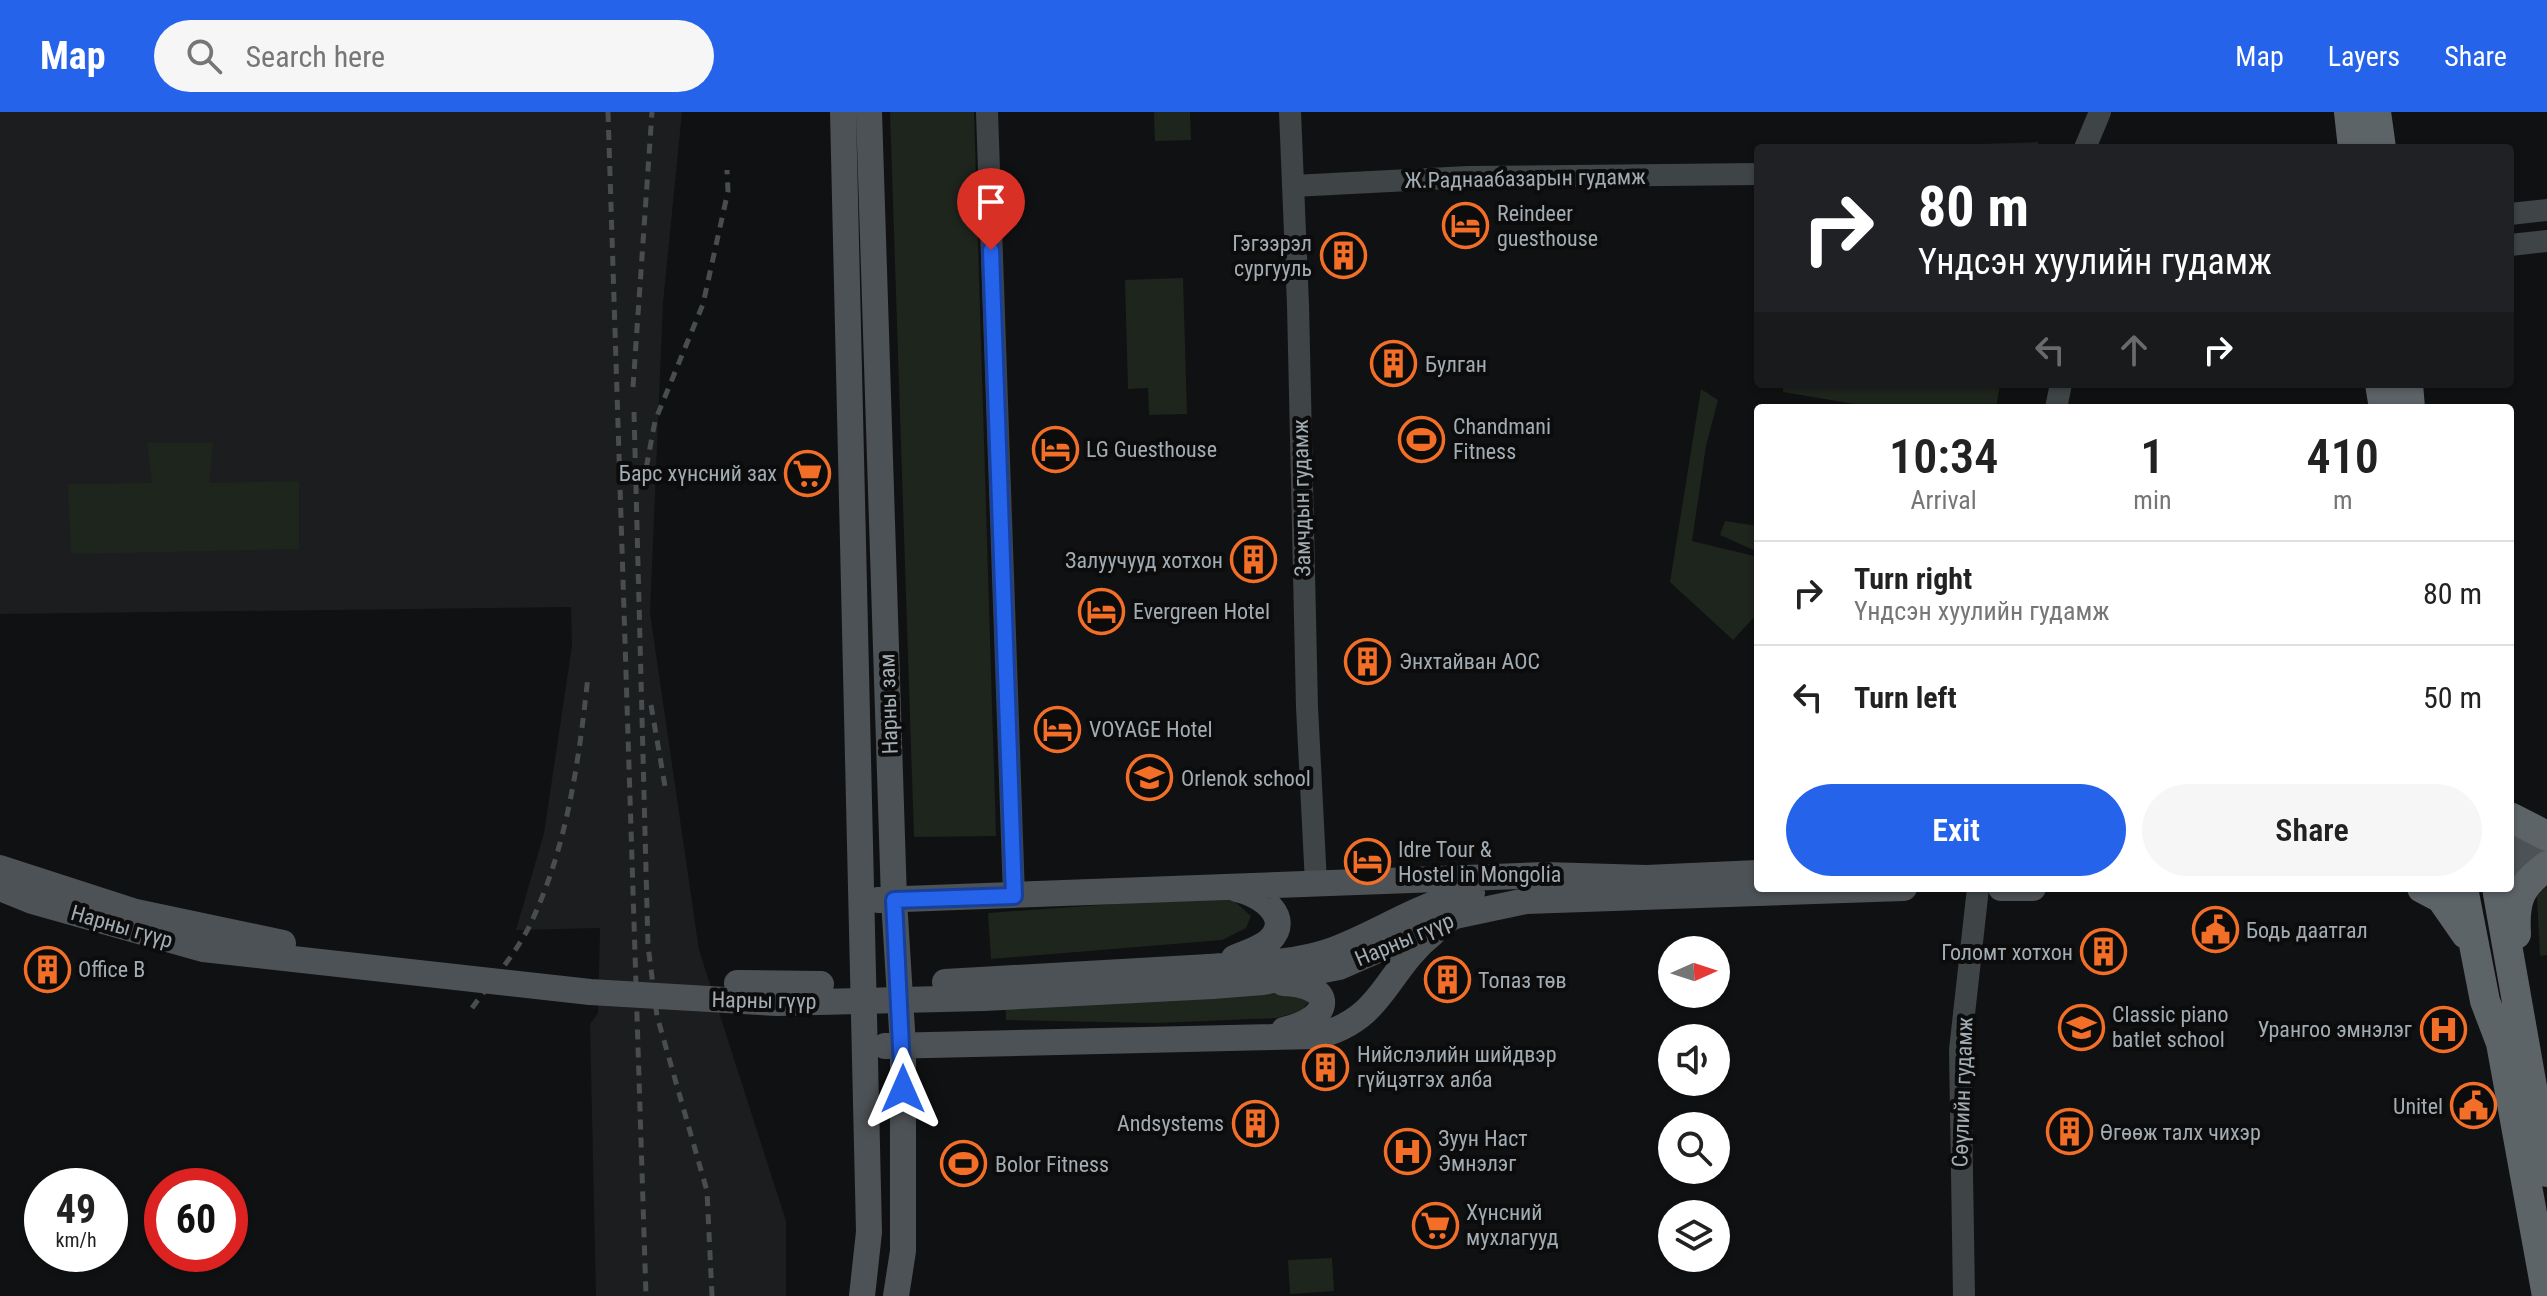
<!DOCTYPE html>
<meta charset="utf-8">
<style>
body{margin:0;font-family:"Roboto Condensed",sans-serif;background:#f6f6f6;color:#222;height:100vh;display:flex;flex-direction:column;font-size:30px;white-space:nowrap}
*{box-sizing:border-box;margin:0}
p{font-size:26px;color:#767676}
.icon{flex:none;width:44px;height:44px;fill:none;stroke:currentColor;stroke-width:2;stroke-linecap:round;stroke-linejoin:round}
.map{position:relative;flex:1;overflow:hidden}
.sheet{position:absolute;left:1754px;top:292px;width:760px;height:488px;display:flex;flex-direction:column;background:#fff;border-radius:8px;box-shadow:0 2px 6px #0004}
.sheet>*{flex:none}
.hud{position:absolute;left:1754px;top:32px;width:760px;height:244px;border-radius:8px;box-shadow:0 2px 6px #0004;background:#202124;color:#fff;overflow:hidden}
.needle{width:52px;rotate:87deg}
.controls{position:absolute;left:1658px;top:824px;display:grid;gap:16px}
.controls a{display:grid;place-items:center;width:72px;height:72px;border-radius:50%;background:#fff;box-shadow:0 2px 6px #0004;font-size:40px}
.speed{position:absolute;left:24px;top:1056px;display:flex;gap:16px;font-size:40px;font-weight:700;text-align:center}
.speed>*{display:grid;place-content:center;width:104px;height:104px;border-radius:50%;background:#fff;box-shadow:0 2px 6px #0004;line-height:1}
.speed small{font-size:20px;font-weight:400}
.speed .limit{border:12px solid #d22;background:#fff;color:#111}
.pin{position:absolute;display:grid;place-items:center;width:68px;height:68px;color:#fff;margin:-82px -34px;border-radius:50% 50% 50% 0;rotate:-45deg;box-shadow:0 0 8px #0007}
.pin .icon{rotate:45deg}
.me{position:absolute;width:88px;margin:-44px;rotate:0deg;stroke-linejoin:round;filter:drop-shadow(0 0 6px #0008)}
.turn{display:flex;align-items:center;gap:28px;height:168px;padding:0 32px;font-size:36px}
.turn .icon{width:104px;height:104px;stroke-width:2.5}
.turn b{display:block;font-size:56px;line-height:68px}
.lanes{display:flex;align-items:center;height:76px;padding:0 32px;background:#0003;justify-content:center;gap:40px;direction:ltr}
.lanes .off{opacity:.35}
.eta{display:flex;justify-content:space-evenly;align-items:center;height:136px;text-align:center}
.eta b{font-size:48px;font-weight:600;line-height:56px}
.primary-button{display:flex;gap:16px;margin-top:auto;padding:16px 32px}
.primary-button a{flex:1;height:92px;border-radius:48px;background:#2563eb;color:#fff;font-size:32px;font-weight:600;line-height:92px;text-align:center}
.primary-button a+a{background:#f6f6f6;color:#222}
ul{padding:0;list-style:none}
li{display:flex;align-items:center;gap:24px;height:104px;padding:0 32px;border-top:2px solid #e0e0e0}
li div{flex:1}
li b{display:block;font-size:30px}
li em{font-style:normal}
header{display:flex;align-items:center;gap:48px;box-sizing:border-box;height:112px;padding:0 40px;background:#2563eb;color:#fff}
header strong{font-size:38px}
nav{display:flex;gap:44px;margin-inline-start:auto;font-size:28px}
.search{width:560px;height:72px;background:#f6f6f6;display:flex;align-items:center;gap:20px;box-sizing:border-box;padding:0 28px;border-radius:44px;color:#767676;font-size:30px}
.map>svg:first-child{display:block}
.built{fill:#1c1d1f}
.green{fill:#1e251d}
.lines{fill:none;stroke-linecap:round;stroke-linejoin:round}
.secondary{stroke:#3f4447;stroke-width:22}
.primary{stroke:#4d5256;stroke-width:26}
.highway{stroke:#5d6468;stroke-width:30}
.rail{stroke:#484d50;stroke-width:5;stroke-dasharray:10 8;stroke-linecap:butt}
.primary-bridge{stroke:#4d5256;stroke-width:26}
.route-casing{stroke:#184099;stroke-width:20}
.route{stroke:#2563eb;stroke-width:14}
.labels{text-anchor:middle;stroke-width:8;stroke-linejoin:round;paint-order:stroke}
.street-label{font-size:22px;fill:#a1acb3;stroke:#0c0c0d}
.poi-label{font-size:22px;fill:#a1acb3;stroke:#0c0c0d;text-anchor:start}
</style>
<header>
<strong>Map</strong>
<div class="search"><svg class="icon" aria-label="search" viewBox="0 0 24 24"><circle cx="10" cy="10" r="6"/><path d="M15 15l6 6"/></svg>Search here</div>
<nav><a>Map</a><a>Layers</a><a>Share</a></nav>
</header>
<div class="map">
<svg width="2547" height="1184" viewBox="0 0 2547 1184">
<rect width="100%" height="100%" fill="#101112"/>
<path class="built" d="M0,0H682L663,191L650,501L699,838L786,1109V1184H596L590,912L598,901L600,816L516,818L544,721L572,534L571,495L0,502Z"/>
<path class="green" d="M890,0H974L996,724L914,725Z
M1154,0H1190L1191,28L1155,29Z
M2038,30L2039,36H1859Z
M1183,166L1187,302L1149,303L1148,276L1128,277L1125,168Z
M1783,272H2000L1996,296H1878L1783,280Z
M1701,277L1718,288L1706,334L1692,429L1758,445V501L1733,528L1670,470Z
M147,331H213L209,371L299,369V437L71,442L68,372L152,371Z
M1725,409L1758,414V440L1720,423Z
M2547,774V843L2540,844L2537,784Z
M1212,785L1233,788L1251,804L1246,816L1222,828L991,847L988,801Z
M1245,876L1306,884L1308,891L1299,900L1276,906L1155,911L1006,908L1005,887Z
M1332,1146L1334,1179L1290,1182L1288,1148Z"/>
<g class="lines">
<path class="secondary" d="M987,0L1014,784
M1290,0L1298,193L1307,595L1316,771
M2085,36L2100,0
M1293,74L1468,65L1758,62
M2510,102L2547,98
M2510,133L2547,129
M2056,296L2061,272
M1964,1184L1960,938L1978,776"/>
<path class="primary" d="M843,0L869,1120L862,1184
M869,0L894,788L903,934V1139L896,1184
M2510,729L2547,728
M2510,754L2547,753
M2001,776H2033
M878,788L1545,763L1646,766L1758,761
M1234,846C1245,841 1260,837 1269,829C1294,805 1260,782 1237,777
M1209,855C1249,852 1292,852 1330,839C1378,822 1421,790 1472,781
M1283,871C1337,873 1333,907 1284,918
M1212,874L1263,870L1339,855L1455,804L1526,789L1904,776
M885,934L1317,924C1384,908 1385,859 1433,821"/>
<path class="highway" d="M2349,0L2353,36
M2376,0L2381,36
M2380,272L2384,296
M2408,272L2410,296
M2510,705L2547,724
M2422,776L2441,786L2466,822
M2463,776L2485,889L2501,931L2547,1184
M2497,776L2547,1060
M2516,822C2514,788 2519,775 2547,754"/>
<path class="rail" d="M608,0L646,1184
M633,275L652,0
M634,300L648,834L657,904L707,1079L712,1184
M643,373L655,309L703,192L728,79L727,58
M651,593L666,680
M472,896C491,870 514,844 529,815C567,737 579,649 588,564"/>
<path class="primary-bridge" d="M0,756L136,800L283,831
M0,776L32,789L203,837L590,880L777,891L984,886L1212,874
M945,870L1209,855
M737,871L821,872"/>
</g>
<g class="lines">
<defs>
<path id="route" d="M903,977L894,788L1014,784L991,138"/>
</defs>
<use href="#route" class="route-casing"/>
<use href="#route" class="route"/>
</g>
<defs>
<symbol id="hotel-ring" viewBox="-11 -11 22 22"><circle r="9.5" fill="#0c0c0d" stroke="#f36f28" stroke-width="1.5"/><path d="M-6-4.5h1.5V1H6V5H4.5V3h-9V5H-6ZM-4 0a1.8 1.8 0 1 1 3.6 0ZM.5 0V-2.5h3Q6-2.5 6 0Z" fill="#f36f28"/></symbol>
<symbol id="building-ring" viewBox="-11 -11 22 22"><circle r="9.5" fill="#0c0c0d" stroke="#f36f28" stroke-width="1.5"/><path d="M-4-6H4V6H1V3H-1V6H-4ZM-2.5-4.3h1.7v1.8h-1.7ZM.8-4.3h1.7v1.8H.8ZM-2.5-1h1.7V.8h-1.7ZM.8-1h1.7V.8H.8Z" fill="#f36f28"/></symbol>
<symbol id="stadium-ring" viewBox="-11 -11 22 22"><circle r="9.5" fill="#0c0c0d" stroke="#f36f28" stroke-width="1.5"/><path d="M0-5a6.5 5 0 1 0 0 10a6.5 5 0 1 0 0-10ZM-3.5-1.8h7v3.6h-7Z" fill="#f36f28"/></symbol>
<symbol id="supermarket-ring" viewBox="-11 -11 22 22"><circle r="9.5" fill="#0c0c0d" stroke="#f36f28" stroke-width="1.5"/><path d="M-6-5.5h2.5l.6 2H6L4.5 2H-2.5L-4.4-4H-6ZM-1.5 3.2a1.3 1.3 0 1 0 .1 0ZM3 3.2a1.3 1.3 0 1 0 .1 0Z" fill="#f36f28"/></symbol>
<symbol id="school-ring" viewBox="-11 -11 22 22"><circle r="9.5" fill="#0c0c0d" stroke="#f36f28" stroke-width="1.5"/><path d="M0-5L7-2L0 1L-7-2ZM-4 1L0 2.5L4 1V4Q0 6-4 4Z" fill="#f36f28"/></symbol>
<symbol id="civic-ring" viewBox="-11 -11 22 22"><circle r="9.5" fill="#0c0c0d" stroke="#f36f28" stroke-width="1.5"/><path d="M-.6-6.5H3V-4.5H.6V-3L4-1V1h2V6H-6V1h2V-1L-.6-3ZM-1.2 2.5V6h2.4V2.5Z" fill="#f36f28"/></symbol>
<symbol id="hospital-ring" viewBox="-11 -11 22 22"><circle r="9.5" fill="#0c0c0d" stroke="#f36f28" stroke-width="1.5"/><path d="M-5-5h3v3.5h4V-5h3V5h-3V1.5h-4V5h-3Z" fill="#f36f28"/></symbol>
</defs>
<g fill-rule="evenodd">
<use href="#hotel-ring" x="1440" y="88" width="51" height="51"/>
<use href="#building-ring" x="1318" y="118" width="51" height="51"/>
<use href="#building-ring" x="1368" y="226" width="51" height="51"/>
<use href="#stadium-ring" x="1396" y="302" width="51" height="51"/>
<use href="#hotel-ring" x="1030" y="312" width="51" height="51"/>
<use href="#supermarket-ring" x="782" y="336" width="51" height="51"/>
<use href="#building-ring" x="1228" y="422" width="51" height="51"/>
<use href="#hotel-ring" x="1076" y="474" width="51" height="51"/>
<use href="#building-ring" x="1342" y="524" width="51" height="51"/>
<use href="#hotel-ring" x="1032" y="592" width="51" height="51"/>
<use href="#school-ring" x="1124" y="640" width="51" height="51"/>
<use href="#hotel-ring" x="1342" y="724" width="51" height="51"/>
<use href="#civic-ring" x="2190" y="792" width="51" height="51"/>
<use href="#building-ring" x="2078" y="814" width="51" height="51"/>
<use href="#building-ring" x="22" y="832" width="51" height="51"/>
<use href="#building-ring" x="1422" y="842" width="51" height="51"/>
<use href="#school-ring" x="2056" y="890" width="51" height="51"/>
<use href="#hospital-ring" x="2418" y="892" width="51" height="51"/>
<use href="#building-ring" x="1300" y="930" width="51" height="51"/>
<use href="#civic-ring" x="2448" y="968" width="51" height="51"/>
<use href="#building-ring" x="1230" y="986" width="51" height="51"/>
<use href="#building-ring" x="2044" y="994" width="51" height="51"/>
<use href="#hospital-ring" x="1382" y="1014" width="51" height="51"/>
<use href="#stadium-ring" x="938" y="1026" width="51" height="51"/>
<use href="#supermarket-ring" x="1410" y="1088" width="51" height="51"/>
</g>
<g class="labels">
<g class="street-label">
<text transform="translate(1525 66) rotate(-1)" y="8">Ж.Раднаабазарын гудамж</text>
<text transform="translate(1301 386) rotate(-91)" y="8">Замчдын гудамж</text>
<text transform="translate(888 592) rotate(-92)" y="8">Нарны зам</text>
<text transform="translate(122 814) rotate(16)" y="8">Нарны гүүр</text>
<text transform="translate(1404 827) rotate(-23)" y="8">Нарны гүүр</text>
<text transform="translate(764 888) rotate(1)" y="8">Нарны гүүр</text>
<text transform="translate(1962 980) rotate(-88)" y="8">Сөүлийн гудамж</text>
</g>
<g class="poi-label">
<text x="1497" y="109">Reindeer<tspan x="1497" dy="25">guesthouse</tspan></text>
<text x="1312" y="139" text-anchor="end">Гэгээрэл<tspan x="1312" dy="25">сургууль</tspan></text>
<text x="1425" y="260">Булган</text>
<text x="1453" y="322">Chandmani<tspan x="1453" dy="25">Fitness</tspan></text>
<text x="1086" y="345">LG Guesthouse</text>
<text x="777" y="369" text-anchor="end">Барс хүнсний зах</text>
<text x="1223" y="456" text-anchor="end">Залуучууд хотхон</text>
<text x="1133" y="507">Evergreen Hotel</text>
<text x="1399" y="557">Энхтайван АОС</text>
<text x="1089" y="625">VOYAGE Hotel</text>
<text x="1181" y="674">Orlenok school</text>
<text x="1398" y="745">Idre Tour &amp;<tspan x="1398" dy="25">Hostel in Mongolia</tspan></text>
<text x="2246" y="826">Бодь даатгал</text>
<text x="2073" y="848" text-anchor="end">Голомт хотхон</text>
<text x="78" y="865">Office B</text>
<text x="1478" y="876">Топаз төв</text>
<text x="2112" y="910">Classic piano<tspan x="2112" dy="25">batlet school</tspan></text>
<text x="2412" y="925" text-anchor="end">Урангоо эмнэлэг</text>
<text x="1357" y="950">Нийслэлийн шийдвэр<tspan x="1357" dy="25">гүйцэтгэх алба</tspan></text>
<text x="2443" y="1002" text-anchor="end">Unitel</text>
<text x="1224" y="1019" text-anchor="end">Andsystems</text>
<text x="2100" y="1028">Өгөөж талх чихэр</text>
<text x="1438" y="1034">Зуун Наст<tspan x="1438" dy="25">Эмнэлэг</tspan></text>
<text x="995" y="1060">Bolor Fitness</text>
<text x="1466" y="1108">Хүнсний<tspan x="1466" dy="25">мухлагууд</tspan></text>
</g>
</g>
</svg>
<div class="controls">
<a><svg class="needle" viewBox="-14 -14 28 28"><path d="M0-13l5 13h-10z" fill="#e53935"/><path d="M0 13l5-13h-10z" fill="#767676"/></svg></a>
<a><svg class="icon" aria-label="sound" viewBox="0 0 24 24"><path d="M4 9h4l5-4v14l-5-4H4zM17 9q2 3 0 6"/></svg></a>
<a><svg class="icon" aria-label="search" viewBox="0 0 24 24"><circle cx="10" cy="10" r="6"/><path d="M15 15l6 6"/></svg></a>
<a><svg class="icon" aria-label="layers" viewBox="0 0 24 24"><path d="M12 4l9 5-9 5-9-5zM3 14l9 5 9-5"/></svg></a>
</div>
<div class="speed"><div>49<small>km/h</small></div><div class="limit">60</div></div>
<div class="pin" style="left:991px;top:138px;background:#d93025"><svg class="icon" aria-label="arrive" viewBox="0 0 24 24"><path d="M6 21V4h12l-3 4 3 4H6"/></svg></div>
<svg class="me" style="left:903px;top:977px" viewBox="-20 -20 40 40"><path d="M0-17L14 15 0 8-14 15z" fill="#2563eb" stroke="#fff" stroke-width="4"/></svg>
<div class="hud">
<div class="turn"><svg class="icon" aria-label="right" viewBox="0 0 24 24"><path d="M7 20v-9h11M14 6l5 5-5 5"/></svg><div><b>80 m</b>Үндсэн хуулийн гудамж</div></div>
<div class="lanes"><svg class="icon off" aria-label="left" viewBox="0 0 24 24"><path d="M17 20v-9H6M10 6l-5 5 5 5"/></svg><svg class="icon off" aria-label="ahead" viewBox="0 0 24 24"><path d="M12 20V5M6 11l6-6 6 6"/></svg><svg class="icon" aria-label="right" viewBox="0 0 24 24"><path d="M7 20v-9h11M14 6l5 5-5 5"/></svg></div>
</div>
<section class="sheet">
<div class="eta">
<div><b>10:34</b><p>Arrival</p></div>
<div><b>1</b><p>min</p></div>
<div><b>410</b><p>m</p></div>
</div>
<ul>
<li><svg class="icon" aria-label="right" viewBox="0 0 24 24"><path d="M7 20v-9h11M14 6l5 5-5 5"/></svg><div><b>Turn right</b><p>Үндсэн хуулийн гудамж</p></div><em>80 m</em></li>
<li><svg class="icon" aria-label="left" viewBox="0 0 24 24"><path d="M17 20v-9H6M10 6l-5 5 5 5"/></svg><div><b>Turn left</b></div><em>50 m</em></li>
</ul>
<div class="primary-button"><a>Exit</a><a>Share</a></div>
</section>
</div>
